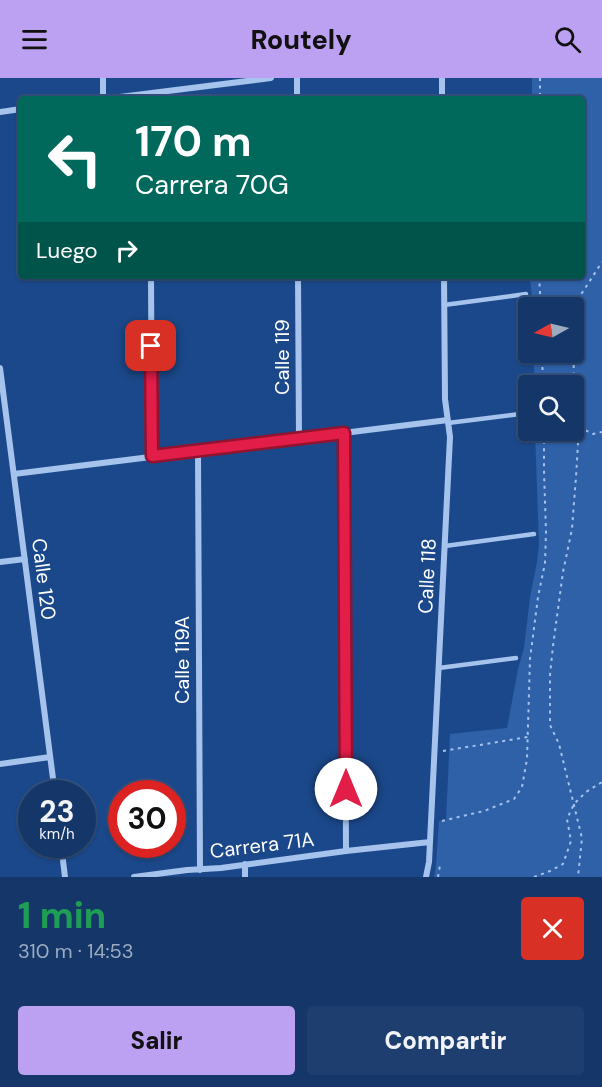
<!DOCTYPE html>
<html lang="es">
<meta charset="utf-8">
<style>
body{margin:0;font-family:"DM Sans",sans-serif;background:#1d3e6e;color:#f1f3f6;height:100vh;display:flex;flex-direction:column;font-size:22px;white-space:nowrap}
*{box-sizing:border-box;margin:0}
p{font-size:20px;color:#9dabc0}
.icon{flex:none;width:33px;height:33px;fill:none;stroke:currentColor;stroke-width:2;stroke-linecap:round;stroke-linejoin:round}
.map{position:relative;height:799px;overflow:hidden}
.panel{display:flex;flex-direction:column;background:#143668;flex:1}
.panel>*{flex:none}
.banner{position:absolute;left:18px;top:18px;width:567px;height:183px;border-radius:6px;box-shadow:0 2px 4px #0004,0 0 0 2px #33507c;background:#00695c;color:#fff;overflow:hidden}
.needle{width:39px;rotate:262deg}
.fabs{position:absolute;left:518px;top:219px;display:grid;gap:12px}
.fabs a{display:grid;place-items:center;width:66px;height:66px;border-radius:6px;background:#143668;box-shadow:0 2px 4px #0004,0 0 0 2px #33507c;font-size:30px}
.speed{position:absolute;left:18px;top:702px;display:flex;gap:12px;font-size:30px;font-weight:700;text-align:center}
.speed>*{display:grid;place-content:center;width:78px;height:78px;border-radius:50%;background:#143668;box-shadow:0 2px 4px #0004,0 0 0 2px #33507c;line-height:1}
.speed small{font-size:15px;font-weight:400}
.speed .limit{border:9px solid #d22;background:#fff;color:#111}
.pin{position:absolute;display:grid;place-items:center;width:51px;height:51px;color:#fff;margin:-26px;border-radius:12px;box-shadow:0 3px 9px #0006}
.me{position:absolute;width:66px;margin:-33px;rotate:0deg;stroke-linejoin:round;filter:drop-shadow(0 0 4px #0008)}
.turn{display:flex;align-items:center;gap:21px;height:126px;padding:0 18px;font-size:27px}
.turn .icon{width:78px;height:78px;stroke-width:2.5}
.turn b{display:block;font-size:42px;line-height:51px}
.then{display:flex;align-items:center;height:57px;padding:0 18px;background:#0003;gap:12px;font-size:22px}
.round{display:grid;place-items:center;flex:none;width:63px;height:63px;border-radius:6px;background:#1d3e6e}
.head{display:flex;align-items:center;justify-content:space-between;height:102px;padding:0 18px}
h1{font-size:36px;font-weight:800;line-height:45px;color:#1e9e55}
.button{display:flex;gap:12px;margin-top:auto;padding:12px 18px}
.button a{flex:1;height:69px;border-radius:6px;background:#bca0f2;color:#111;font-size:24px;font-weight:800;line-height:69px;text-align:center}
.button a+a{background:#1d3e6e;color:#f1f3f6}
header{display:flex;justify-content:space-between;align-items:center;height:78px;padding:0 18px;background:#bca0f2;color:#111;font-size:27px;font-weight:800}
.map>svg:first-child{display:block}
.green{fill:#2e61a8}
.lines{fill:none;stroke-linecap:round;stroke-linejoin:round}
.path{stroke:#a5c3ed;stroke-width:2;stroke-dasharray:3 4.5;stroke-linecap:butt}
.service{stroke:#a5c3ed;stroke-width:4.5}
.minor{stroke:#a5c3ed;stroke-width:6}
.route-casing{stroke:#92132f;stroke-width:15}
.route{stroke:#e11d48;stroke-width:10}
.labels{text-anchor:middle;stroke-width:6;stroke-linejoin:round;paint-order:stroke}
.street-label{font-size:20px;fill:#fff;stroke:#1b488a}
</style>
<header><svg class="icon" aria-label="menu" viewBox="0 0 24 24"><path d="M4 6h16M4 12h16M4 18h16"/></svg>Routely<svg class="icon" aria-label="search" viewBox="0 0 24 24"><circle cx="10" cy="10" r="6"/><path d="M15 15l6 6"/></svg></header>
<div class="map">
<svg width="602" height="799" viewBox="0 0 602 799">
<rect width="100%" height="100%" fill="#1b488a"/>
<path class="green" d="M532,0H602V799H434L436,787L439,743L446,742L450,656L507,650L518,591L524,570L530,519L537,484L539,467L535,353L573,352V308L535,307L533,275L573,274V230L533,229L530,201V198H582V21H532Z"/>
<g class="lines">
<path class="path" d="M540,0V21
M539,198L541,230
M542,274L543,308
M573,320L579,349L576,399L572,451L563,494L553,568L550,597V647L559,666L582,760L578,799
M573,320L574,275L580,218L602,184
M579,349L593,356L602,354
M443,673L528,659
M442,743L484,733L514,721L522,709L527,681L530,581L538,519L545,485L546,454L544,393V352
M438,799L440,787
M534,799L550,793L563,786L571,763L567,741L574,726L586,714L602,704"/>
<path class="service" d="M444,227L526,216
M448,345L528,335
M445,468L534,456
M439,590L516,580"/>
<path class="minor" d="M103,0V21
M442,0V21
M104,21L271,0
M297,21V0
M0,34L21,31
M151,198L152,378
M298,198L299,360
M0,290L55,716
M344,355L346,773
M198,373L200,792
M14,396L448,342
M0,484L25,481
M0,686L50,679
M61,766L65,799
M245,786V799
M134,799L187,792L221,790L346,773L430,764
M426,799L429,784L450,359L445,321L444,198"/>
</g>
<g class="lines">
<defs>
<path id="route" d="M151,268L152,378L344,355L346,711"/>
</defs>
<use href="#route" class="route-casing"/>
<use href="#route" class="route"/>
</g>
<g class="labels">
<g class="street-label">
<text transform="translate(282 279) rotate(-90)" y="7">Calle 119</text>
<text transform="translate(427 498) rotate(-87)" y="7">Calle 118</text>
<text transform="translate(44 501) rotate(83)" y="7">Calle 120</text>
<text transform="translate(182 582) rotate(-90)" y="7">Calle 119A</text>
<text transform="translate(262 767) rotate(-7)" y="7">Carrera 71A</text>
</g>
</g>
</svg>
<div class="fabs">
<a><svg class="needle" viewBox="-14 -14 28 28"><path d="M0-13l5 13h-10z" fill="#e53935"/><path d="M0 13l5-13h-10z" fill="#9dabc0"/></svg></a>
<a><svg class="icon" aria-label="search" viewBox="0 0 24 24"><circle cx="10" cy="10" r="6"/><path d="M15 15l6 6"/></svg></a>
</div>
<div class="speed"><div>23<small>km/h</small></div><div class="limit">30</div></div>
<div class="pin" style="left:151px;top:268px;background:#d93025"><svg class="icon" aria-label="arrive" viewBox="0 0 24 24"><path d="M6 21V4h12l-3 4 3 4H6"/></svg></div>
<svg class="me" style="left:346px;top:711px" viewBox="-20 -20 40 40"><circle r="19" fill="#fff"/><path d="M0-13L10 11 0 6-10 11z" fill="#e11d48"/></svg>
<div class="banner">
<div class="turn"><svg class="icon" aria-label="left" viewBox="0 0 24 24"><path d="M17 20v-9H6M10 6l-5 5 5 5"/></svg><div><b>170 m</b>Carrera 70G</div></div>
<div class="then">Luego<svg class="icon" aria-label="right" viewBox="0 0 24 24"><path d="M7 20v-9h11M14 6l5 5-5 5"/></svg></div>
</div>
</div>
<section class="panel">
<div class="head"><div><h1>1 min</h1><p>310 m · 14:53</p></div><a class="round" style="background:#d93025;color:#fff"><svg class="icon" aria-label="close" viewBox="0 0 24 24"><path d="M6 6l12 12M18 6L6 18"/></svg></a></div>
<div class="button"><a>Salir</a><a>Compartir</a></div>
</section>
